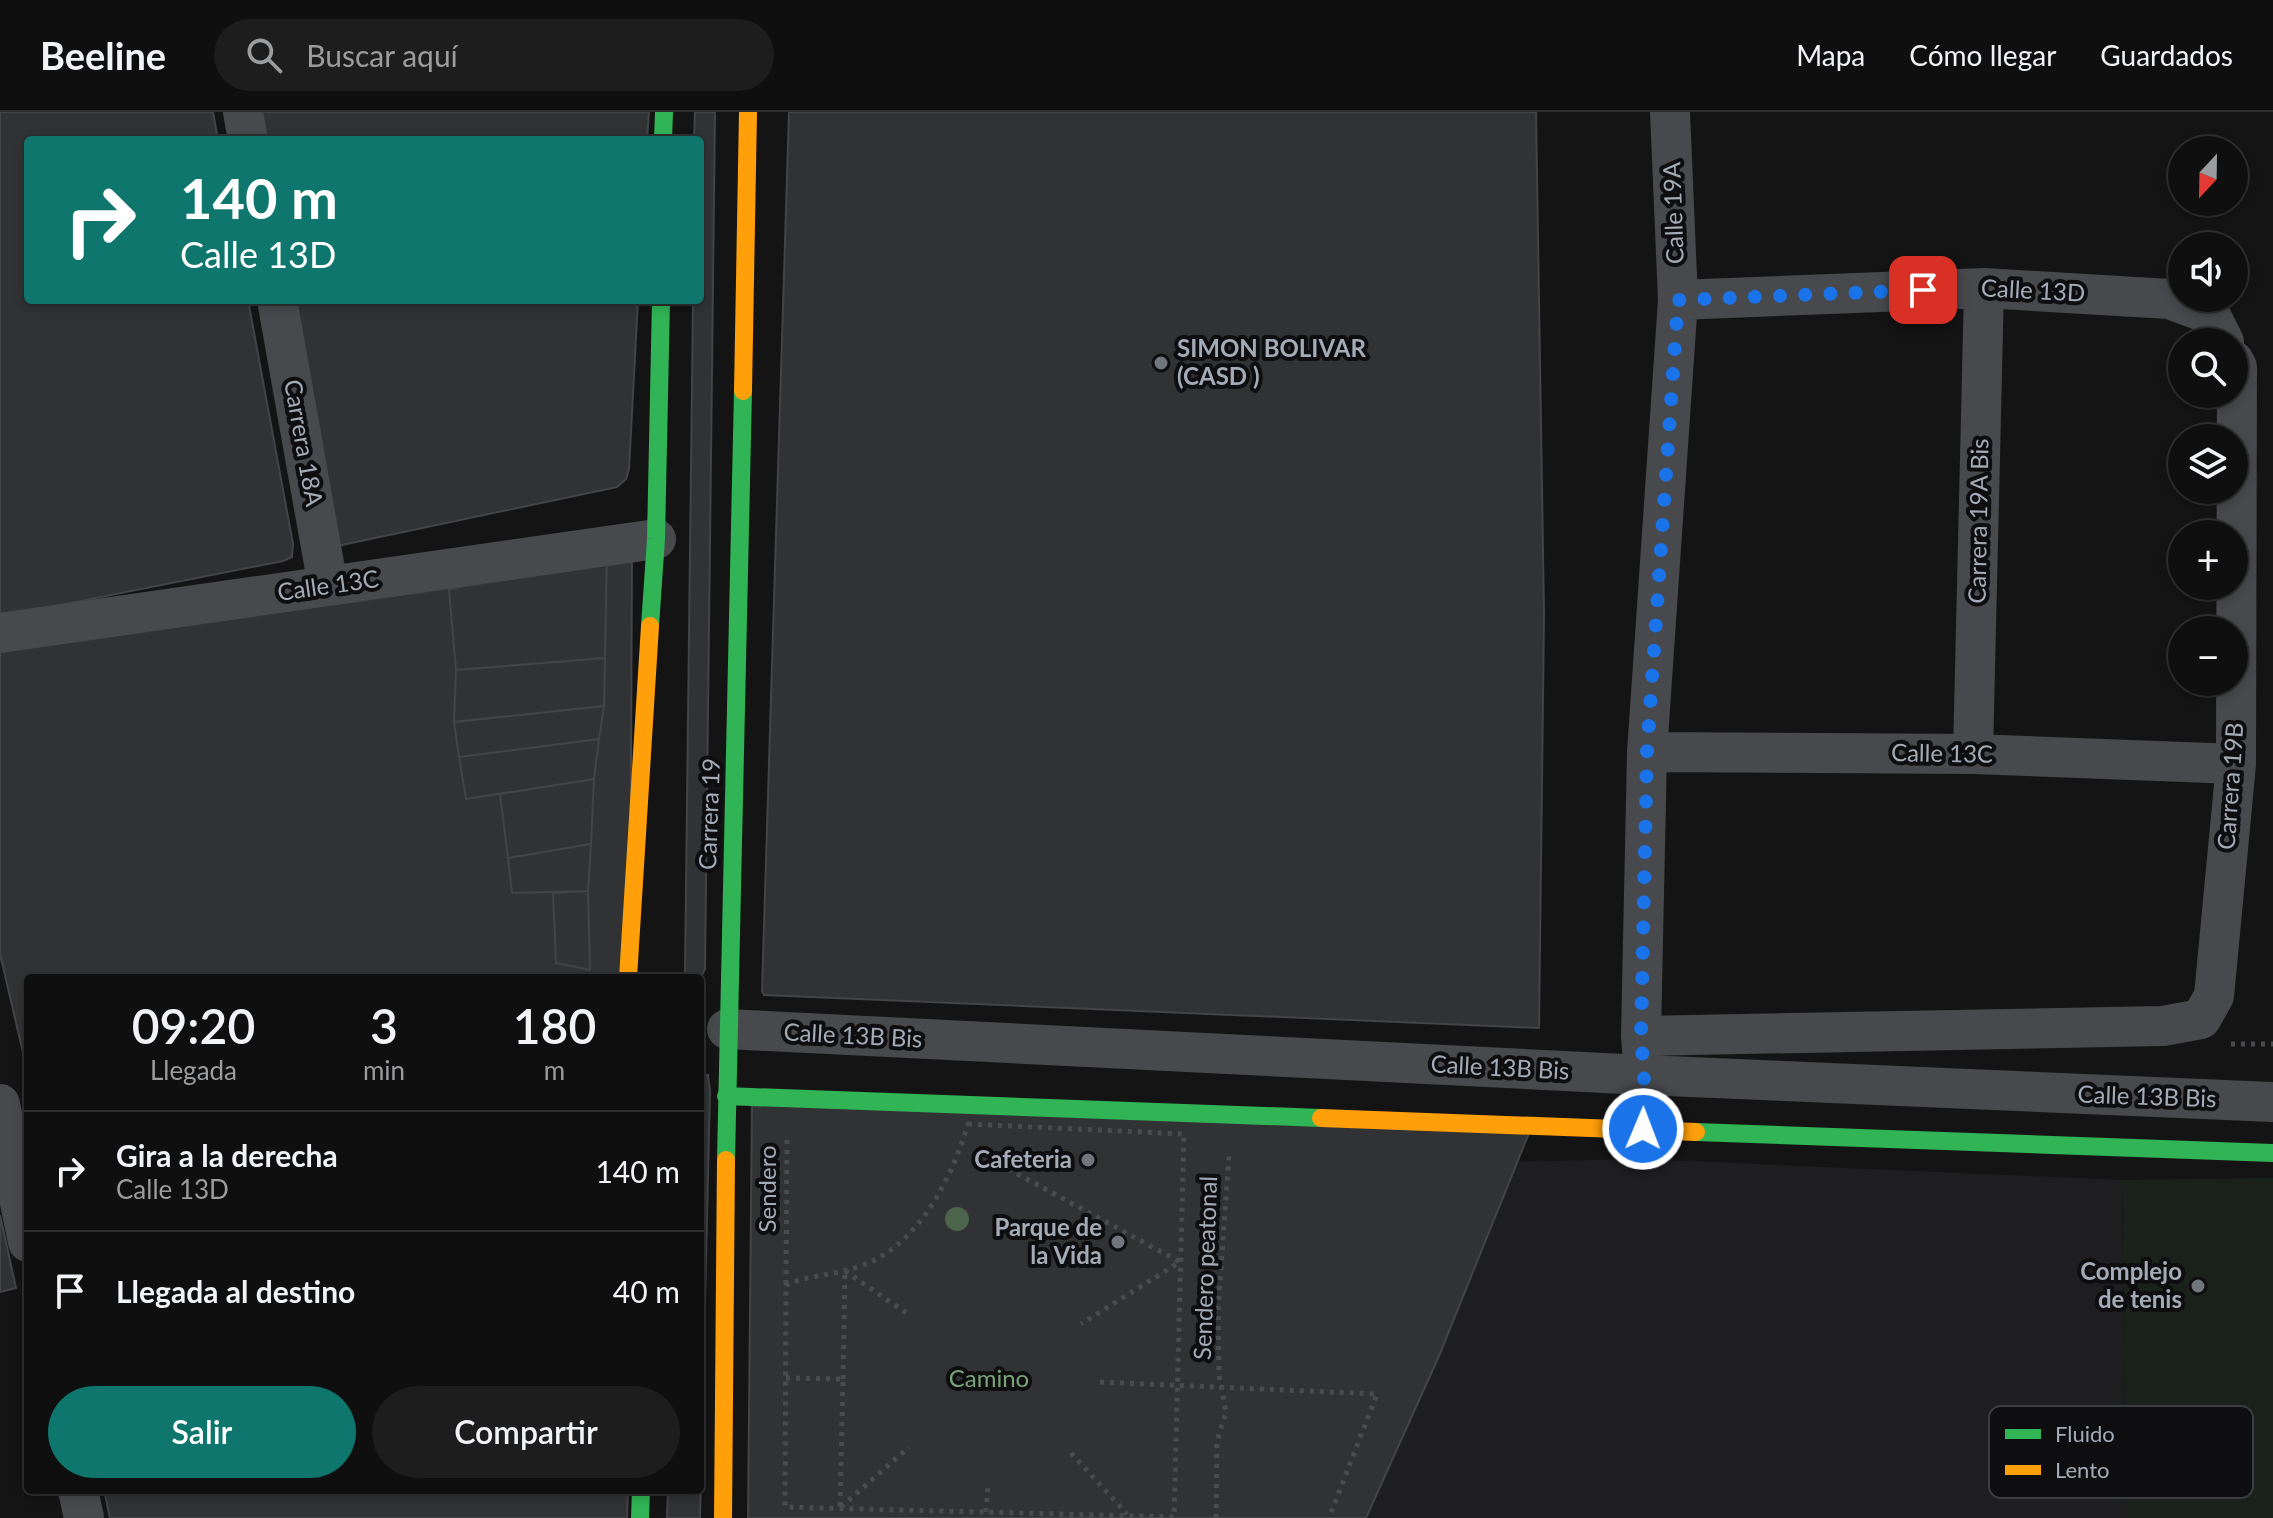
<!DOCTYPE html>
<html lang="es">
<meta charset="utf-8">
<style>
body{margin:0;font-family:Lato,sans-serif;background:#1d1d1d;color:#f1f3f6;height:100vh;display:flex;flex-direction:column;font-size:30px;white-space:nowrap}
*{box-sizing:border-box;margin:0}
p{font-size:26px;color:#9b9c9e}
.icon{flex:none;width:44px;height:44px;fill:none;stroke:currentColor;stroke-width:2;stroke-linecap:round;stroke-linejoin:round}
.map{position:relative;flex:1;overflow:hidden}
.panel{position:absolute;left:24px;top:862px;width:680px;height:520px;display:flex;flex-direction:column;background:#0f0f0f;border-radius:8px;box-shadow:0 4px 12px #0003,0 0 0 2px #2f2f2f}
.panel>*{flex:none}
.top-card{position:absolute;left:24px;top:24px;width:680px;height:168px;border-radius:8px;box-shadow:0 4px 12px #0003,0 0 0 2px #2f2f2f;background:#0f766e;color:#fff;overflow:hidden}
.needle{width:52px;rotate:202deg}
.tools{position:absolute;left:2168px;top:24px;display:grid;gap:16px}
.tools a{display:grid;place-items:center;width:80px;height:80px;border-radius:50%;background:#0f0f0f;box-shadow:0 4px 12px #0003,0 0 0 2px #2f2f2f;font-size:40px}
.pin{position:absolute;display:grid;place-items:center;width:68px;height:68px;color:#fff;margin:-34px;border-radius:16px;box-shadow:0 4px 12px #0006}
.me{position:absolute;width:88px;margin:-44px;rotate:1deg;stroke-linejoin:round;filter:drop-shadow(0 0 6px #0008)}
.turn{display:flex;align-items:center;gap:28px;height:168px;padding:0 24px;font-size:36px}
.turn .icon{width:104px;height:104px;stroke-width:2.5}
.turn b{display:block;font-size:56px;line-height:68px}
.eta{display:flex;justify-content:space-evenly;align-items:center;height:136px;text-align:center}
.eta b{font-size:48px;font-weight:600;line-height:56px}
.primary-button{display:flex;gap:16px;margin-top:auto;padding:16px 24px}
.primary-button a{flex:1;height:92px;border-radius:48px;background:#0f766e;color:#fff;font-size:32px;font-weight:600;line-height:92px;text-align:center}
.primary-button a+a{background:#1d1d1d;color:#f1f3f6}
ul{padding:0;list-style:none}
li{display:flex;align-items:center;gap:24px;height:120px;padding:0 24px;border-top:2px solid #2f2f2f}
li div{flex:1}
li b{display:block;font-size:30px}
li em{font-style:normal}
header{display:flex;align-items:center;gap:48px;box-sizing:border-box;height:112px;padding:0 40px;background:#0f0f0f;border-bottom:2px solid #2f2f2f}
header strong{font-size:38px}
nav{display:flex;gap:44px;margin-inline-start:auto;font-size:28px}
.search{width:560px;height:72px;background:#1d1d1d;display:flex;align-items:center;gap:20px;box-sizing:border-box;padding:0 28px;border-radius:44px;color:#9b9c9e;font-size:30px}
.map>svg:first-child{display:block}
.built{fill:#1e1e20}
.green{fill:#1a211a}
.building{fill:#313233;stroke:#424448;stroke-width:2}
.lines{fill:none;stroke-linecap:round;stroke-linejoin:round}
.path{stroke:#494b4f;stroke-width:5;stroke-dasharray:4 6;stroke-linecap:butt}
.street{stroke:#48494d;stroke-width:40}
.fast{stroke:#30b455;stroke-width:18}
.slow{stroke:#ff9f0a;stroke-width:18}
.tree{fill:#4c634c}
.route{stroke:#1a73e8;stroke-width:14;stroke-dasharray:0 25.2}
.poi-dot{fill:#71767d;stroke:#0e0e10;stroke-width:3}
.labels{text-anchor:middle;stroke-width:8;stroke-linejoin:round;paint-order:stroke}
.street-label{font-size:24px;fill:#a3abb6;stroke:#0e0e10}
.poi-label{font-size:24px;font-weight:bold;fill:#a3abb6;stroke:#0e0e10;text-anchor:end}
.park-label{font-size:24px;fill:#7aa379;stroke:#0e0e10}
.key{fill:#0e0e10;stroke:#3b3d42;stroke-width:2}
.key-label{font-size:22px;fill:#a3abb6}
</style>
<header>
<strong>Beeline</strong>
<div class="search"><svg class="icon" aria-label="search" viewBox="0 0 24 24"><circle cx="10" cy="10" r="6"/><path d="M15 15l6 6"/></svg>Buscar aquí</div>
<nav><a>Mapa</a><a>Cómo llegar</a><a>Guardados</a></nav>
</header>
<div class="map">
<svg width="2273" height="1406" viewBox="0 0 2273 1406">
<rect width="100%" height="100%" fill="#141414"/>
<path class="built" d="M1642,1047L2122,1068L2126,1406H1366L1439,1244L1491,1097L1501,1050Z"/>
<path class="green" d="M2273,1066V1406H2126L2122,1068Z"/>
<path class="building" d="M0,0H213L218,28H28V188H248L293,432L292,445L283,449L0,505Z
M255,0H649L647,28H260Z
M695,0H715L705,857L700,867L687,866L685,860L693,188H700V28H694Z
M789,0H1536L1544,502L1539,916L764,883L762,879Z
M286,188H638L629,357L626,367L617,375L337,434Z
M607,433L605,546L456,558L449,478Z
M632,433L630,866H28V962L0,842V534Z
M605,546L604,594L454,610L456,558Z
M604,594L599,627L459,645L454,610Z
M599,627L594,667L466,687L459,645Z
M594,667L591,732L508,746L500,682Z
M591,732L588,779L512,781L508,746Z
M588,779L590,858L556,851L553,781Z
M700,962L708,963L710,979L700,1406H667L668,1378H700Z
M752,993L1531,1016L1439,1244L1366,1406H748Z
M0,1103L16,1176L0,1180Z
M104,1378H628L627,1406H110Z"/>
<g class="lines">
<path class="path" d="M2231,932H2273
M968,1012L1184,1022L1174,1405L785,1395L786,1173C809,1163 834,1163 858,1155C918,1135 951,1068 968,1012Z
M980,1056L999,1052L1180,1150L1081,1212
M845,1159L908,1202
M786,1172L787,1026
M786,1266L843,1267L840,1396
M843,1267L845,1159
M1100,1270L1377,1282L1329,1406
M1071,1341L1127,1402
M841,1395L909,1335
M986,1400L988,1374
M1216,1406L1217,1329L1226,1300L1219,1263L1218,1198L1229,1043"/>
<path class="street" d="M243,0L248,28
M277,188L328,474
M1678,188L1984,176L2169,187L2210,202L2224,230
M0,521L656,427
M1647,640L1973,642L2236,652
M1973,642L1984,176
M727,917L1644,963L2273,990
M1641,924L2163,914L2201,907L2214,884L2236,652L2237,255L2234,249
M0,992L28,1130
M1643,1017L1644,963L1641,924L1647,640L1678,188L1670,0
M78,1378L84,1406"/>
<path class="fast" d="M663,28L664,0
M650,514L656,427L661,188
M726,984L1321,1006
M1696,1020L2273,1041
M726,1048L743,279
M640,1406L641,1378"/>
<path class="slow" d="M743,279L748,0
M628,866L650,514
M1321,1006L1696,1020
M723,1406L726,1048"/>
</g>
<circle class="tree" cx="957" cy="1107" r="12"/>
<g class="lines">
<path class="route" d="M1643,1017L1644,963L1641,924L1647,640L1678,188L1923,178"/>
</g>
<g class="poi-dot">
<circle cx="1161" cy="251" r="8"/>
<circle cx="1088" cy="1048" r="8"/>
<circle cx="1118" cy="1130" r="8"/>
<circle cx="2198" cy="1174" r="8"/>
</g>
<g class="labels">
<g class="street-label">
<text transform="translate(1674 101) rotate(-92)" y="8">Calle 19A</text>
<text transform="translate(2033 179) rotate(3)" y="8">Calle 13D</text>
<text transform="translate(303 331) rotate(80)" y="8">Carrera 18A</text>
<text transform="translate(1979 409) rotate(-89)" y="8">Carrera 19A Bis</text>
<text transform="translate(328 474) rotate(-8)" y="8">Calle 13C</text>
<text transform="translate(1942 642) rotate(1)" y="8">Calle 13C</text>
<text transform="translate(2231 674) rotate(-86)" y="8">Carrera 19B</text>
<text transform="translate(710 702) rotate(-88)" y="8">Carrera 19</text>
<text transform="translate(853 924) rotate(3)" y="8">Calle 13B Bis</text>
<text transform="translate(1500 956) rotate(3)" y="8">Calle 13B Bis</text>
<text transform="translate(2147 985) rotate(2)" y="8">Calle 13B Bis</text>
<text transform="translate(768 1077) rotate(-90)" y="8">Sendero</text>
<text transform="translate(1206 1156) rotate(-88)" y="8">Sendero peatonal</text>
</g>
<g class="poi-label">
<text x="1177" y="245" text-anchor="start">SIMON BOLIVAR<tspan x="1177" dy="28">(CASD )</tspan></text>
<text x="1072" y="1056">Cafeteria</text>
<text x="1102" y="1124">Parque de<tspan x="1102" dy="28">la Vida</tspan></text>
<text x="2182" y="1168">Complejo<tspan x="2182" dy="28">de tenis</tspan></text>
</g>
<g class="park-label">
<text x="989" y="1275">Camino</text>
</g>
</g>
<rect x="1989" y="1294" width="264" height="92" rx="12" class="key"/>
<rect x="2005" y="1317" width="36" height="10" fill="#30b455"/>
<rect x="2005" y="1353" width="36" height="10" fill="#ff9f0a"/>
<g class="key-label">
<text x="2055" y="1330">Fluido</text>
<text x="2055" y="1366">Lento</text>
</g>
</svg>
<div class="tools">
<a><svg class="needle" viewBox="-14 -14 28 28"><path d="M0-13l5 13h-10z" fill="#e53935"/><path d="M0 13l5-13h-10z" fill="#9b9c9e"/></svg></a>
<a><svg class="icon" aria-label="sound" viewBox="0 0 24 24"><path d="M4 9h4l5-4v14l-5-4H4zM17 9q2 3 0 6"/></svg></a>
<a><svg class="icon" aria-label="search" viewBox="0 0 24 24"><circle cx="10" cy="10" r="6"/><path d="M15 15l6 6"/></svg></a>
<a><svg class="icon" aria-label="layers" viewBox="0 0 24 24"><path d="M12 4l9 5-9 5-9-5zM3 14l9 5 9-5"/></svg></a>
<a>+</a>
<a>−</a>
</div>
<div class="pin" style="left:1923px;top:178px;background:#d93025"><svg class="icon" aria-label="arrive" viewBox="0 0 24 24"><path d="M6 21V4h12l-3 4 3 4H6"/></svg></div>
<svg class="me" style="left:1643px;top:1017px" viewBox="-20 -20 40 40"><circle r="17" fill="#1a73e8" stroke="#fff" stroke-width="3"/><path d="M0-11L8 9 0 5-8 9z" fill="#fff"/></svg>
<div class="top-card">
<div class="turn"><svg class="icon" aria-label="right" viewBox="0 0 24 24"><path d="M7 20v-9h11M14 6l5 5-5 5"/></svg><div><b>140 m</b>Calle 13D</div></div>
</div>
<section class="panel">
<div class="eta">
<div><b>09:20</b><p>Llegada</p></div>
<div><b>3</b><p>min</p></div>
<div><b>180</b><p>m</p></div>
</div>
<ul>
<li><svg class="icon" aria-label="right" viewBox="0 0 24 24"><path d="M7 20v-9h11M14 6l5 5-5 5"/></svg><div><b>Gira a la derecha</b><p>Calle 13D</p></div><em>140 m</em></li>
<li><svg class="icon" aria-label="arrive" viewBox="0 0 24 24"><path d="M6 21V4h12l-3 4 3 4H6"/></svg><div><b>Llegada al destino</b></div><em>40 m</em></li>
</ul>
<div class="primary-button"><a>Salir</a><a>Compartir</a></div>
</section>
</div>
